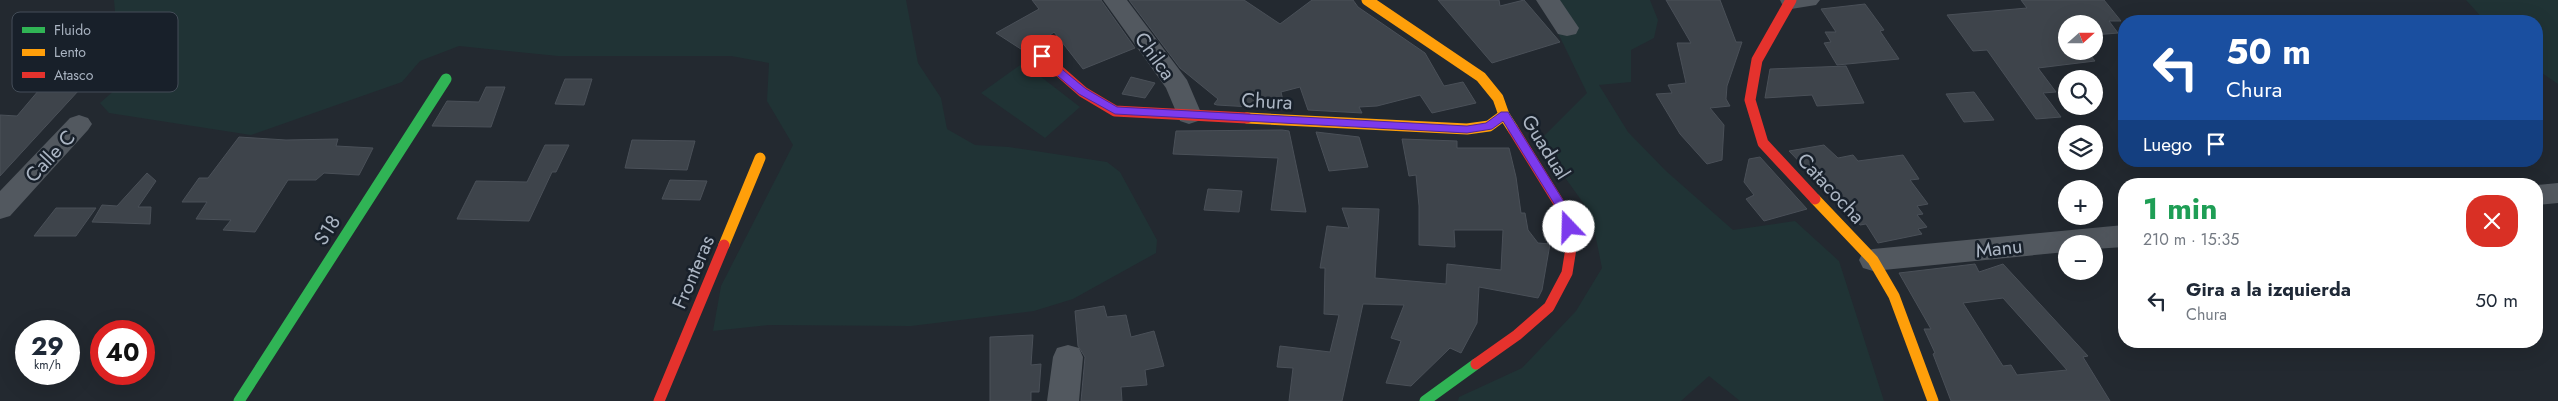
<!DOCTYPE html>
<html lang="es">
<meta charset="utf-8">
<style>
body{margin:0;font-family:Jost,sans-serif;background:#f2f2f3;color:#1f2937;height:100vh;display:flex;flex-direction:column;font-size:19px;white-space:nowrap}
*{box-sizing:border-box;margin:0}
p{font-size:16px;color:#747a83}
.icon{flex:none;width:28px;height:28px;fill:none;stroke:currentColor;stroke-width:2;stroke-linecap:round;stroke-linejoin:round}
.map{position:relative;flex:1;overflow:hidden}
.details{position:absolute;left:2118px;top:178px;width:425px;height:170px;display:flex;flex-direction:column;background:#fff;border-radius:20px;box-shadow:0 5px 20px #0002}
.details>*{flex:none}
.top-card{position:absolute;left:2118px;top:15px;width:425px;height:152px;border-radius:20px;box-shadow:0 5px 20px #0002;background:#1a4fa0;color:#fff;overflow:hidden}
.needle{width:32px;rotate:69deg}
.controls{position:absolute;left:2058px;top:15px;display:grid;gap:10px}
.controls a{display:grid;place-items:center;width:45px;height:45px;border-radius:50%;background:#fff;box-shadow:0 5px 20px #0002;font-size:25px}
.speed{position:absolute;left:15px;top:320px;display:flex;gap:10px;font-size:25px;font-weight:700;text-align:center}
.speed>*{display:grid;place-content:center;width:65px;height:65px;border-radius:50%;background:#fff;box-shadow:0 5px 20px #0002;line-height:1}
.speed small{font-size:12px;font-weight:400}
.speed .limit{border:8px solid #d22;background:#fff;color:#111}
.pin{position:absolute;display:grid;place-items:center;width:42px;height:42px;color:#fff;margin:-21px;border-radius:10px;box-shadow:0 2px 8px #0006}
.me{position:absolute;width:55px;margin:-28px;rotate:339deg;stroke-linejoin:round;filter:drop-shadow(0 0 4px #0008)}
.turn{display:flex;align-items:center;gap:18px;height:105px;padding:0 25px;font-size:22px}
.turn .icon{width:65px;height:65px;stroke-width:2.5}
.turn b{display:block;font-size:35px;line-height:42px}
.then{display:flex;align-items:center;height:48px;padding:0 25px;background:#0003;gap:10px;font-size:19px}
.round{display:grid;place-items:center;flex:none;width:52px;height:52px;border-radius:20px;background:#f2f2f3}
.overview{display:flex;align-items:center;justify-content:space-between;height:85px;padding:0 25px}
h1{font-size:30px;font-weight:700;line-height:38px;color:#1e9e55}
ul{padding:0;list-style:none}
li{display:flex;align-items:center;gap:15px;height:75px;padding:0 25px}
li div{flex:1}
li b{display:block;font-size:19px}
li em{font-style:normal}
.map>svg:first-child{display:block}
.green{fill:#203335}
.building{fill:#3e444b;stroke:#4a5058;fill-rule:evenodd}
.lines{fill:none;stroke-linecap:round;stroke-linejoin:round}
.street{fill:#52585f;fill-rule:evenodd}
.fast{stroke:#30b455;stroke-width:11}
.slow{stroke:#ff9f0a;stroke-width:11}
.jam{stroke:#e5322d;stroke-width:11}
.route{fill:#7c3aed;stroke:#51269a}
.labels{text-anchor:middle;stroke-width:5;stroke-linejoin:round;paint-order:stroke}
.street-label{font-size:20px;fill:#abb5c3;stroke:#18202a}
.key{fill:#18202a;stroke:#444d58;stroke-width:1}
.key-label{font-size:14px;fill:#abb5c3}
</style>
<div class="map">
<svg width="2558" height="401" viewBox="0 0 2558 401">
<rect width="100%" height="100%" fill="#232930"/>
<path class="green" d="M114,0H906L918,63L941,98L947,129L975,145L1009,147L1107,162L1120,172L1157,240L1156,253L1073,299L1034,311L911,326L768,325L713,331L721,286L793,145L767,101L769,63L731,56H558L459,46L420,61L402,82L251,135L109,113L100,103L117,88L124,60L117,35Z
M1551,0H1650L1658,20L1654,38L1631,50V82L1599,85L1628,132L1666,171L1733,230L1795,221L1839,261L1884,401H1740L1709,376L1681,401H1458L1459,397L1522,368L1576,311L1602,268L1591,214L1539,141L1587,93L1557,31Z
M2466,0H2558V84L2536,69V21H2485Z
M1023,63L1080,107L1045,138L981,93Z"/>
<path class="building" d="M1032,0H1101L1135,48L1083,69L1054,32L1027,53L996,33L1039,9Z
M1129,0H1244L1280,24L1312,0H1353L1358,7L1425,53L1444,86L1463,82L1476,103L1432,113L1420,95L1377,106L1359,107L1362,113L1308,110L1300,87L1281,92L1285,109L1217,105L1214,104L1218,99L1180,68Z
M1438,0H1499L1500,6L1524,0L1560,42L1492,63Z
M1666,0H1720L1736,42H1742L1727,86L1726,99L1730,106L1710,108L1724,125L1722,160L1707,164L1680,134L1656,94L1672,93L1668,85L1686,83L1677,43H1691Z
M2021,0H2104L2121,21H2109L2118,33L2094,35V24H2066V51H2087L2095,61L2038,68L2056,92L2043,93L2061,117L2036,119L1987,50L1973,51L1947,15L2027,8Z
M1865,4L1884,30L1880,31L1899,59L1837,65L1824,43L1831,42L1825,32H1836L1821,9Z
M1846,66L1864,103L1817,106L1812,95L1765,98L1770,69Z
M50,77H91L0,176V115L17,116Z
M1131,77L1155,83L1145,98L1122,94Z
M565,79H592L584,105L555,104Z
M486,87H505L491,127L432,126L447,101L479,102Z
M1974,92L1994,120L1964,122L1946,94Z
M1282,130L1289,131L1306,212L1271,210L1278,158L1173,154L1176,131Z
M1316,132L1359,137L1368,167L1329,171Z
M239,137L286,140L338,139L336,146L373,148L359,175L324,173L316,180H288L255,232L223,230L231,220L196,219L207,202H182L199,178H208Z
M1402,139L1457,141V148H1509L1516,177L1521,213H1525L1528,230L1538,243L1550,244L1542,290L1538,298L1479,287L1477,323L1461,353L1450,348L1411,386L1386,383L1401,341L1391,338L1404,305L1363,304L1342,401H1289L1293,368L1277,367L1280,346L1330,352L1339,315L1324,314L1325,268H1320L1327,226L1349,228L1342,208L1379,209L1375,278L1446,284L1447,264L1501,270L1503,230H1454L1455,247L1419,245V206L1416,175L1409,176Z
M632,140L695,141L687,170L625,168Z
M545,145H569L556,172H552L529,221L457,219L476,181L527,182Z
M1824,145L1838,158L1853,155L1858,161L1903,155L1919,179L1910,180L1928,204L1917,206L1923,214L1917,215L1927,227L1918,229L1922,234L1878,243L1866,224L1860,225L1846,206L1843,207L1789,151Z
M1760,157L1807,209L1764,221L1746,199L1754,195L1744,182L1749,159Z
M147,173L156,181L138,207H151L150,224L92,222L102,205L117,206Z
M670,180L707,181L700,200L662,199Z
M1208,189L1242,191L1239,212L1204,210Z
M56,208H96L76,236H34Z
M1975,264L1979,272L2003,264L2088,356L2083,357L2110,401H1951L1933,354L1935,353L1924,329H1931L1899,273ZM2003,298L2029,327L2067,370L2017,375L2011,365L2003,366L1963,303Z
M1104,306L1107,317L1126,315L1131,337L1154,331L1164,366L1145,370L1147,385L1121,387L1122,401H1081L1085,357L1078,346L1075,311Z
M1033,335L1031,365L1041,364L1039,392H1031V401H990V337Z"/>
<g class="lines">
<path class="street" d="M1103,0H1127L1187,80L1202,115L1198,121L1189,124L1180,121L1166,88Z
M1536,0H1560L1579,28L1576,34L1567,36L1558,34Z
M1780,0H1820L1816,5L1791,9L1783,6Z
M79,115L88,118L92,124L88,130L10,216L0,219V191L70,118Z
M2558,183V203L2536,205V185Z
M2124,225V247L2094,249V244H2066V252L1873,271L1863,268L1859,260L1863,252L1873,249Z
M1068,345L1079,348L1083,357L1079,401H1047L1053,357L1057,348Z"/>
<path class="fast" d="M239,401L446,79
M1425,401L1476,364"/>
<path class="slow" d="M1367,0L1481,77L1498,98L1504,115L1513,129
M1247,118L1467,129L1489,126L1504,115
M1815,199L1873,260L1894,296L1933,401
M724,245L760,158"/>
<path class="jam" d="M1791,0L1757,60L1750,100L1763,143L1815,199
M1042,56L1083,92L1115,111L1247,118
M1476,364L1517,335L1549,307L1567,273L1572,242L1565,213L1513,129
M659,401L724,245"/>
</g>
<path class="route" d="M1042,53L1086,89L1117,107L1467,126L1486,123L1501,112H1508L1569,210L1575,227L1569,231L1565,230L1560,213L1503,121L1492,129L1467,133L1115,114L1079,94L1038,59V54Z"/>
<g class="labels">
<g class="street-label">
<text transform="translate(1155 56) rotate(54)" y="7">Chilca</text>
<text transform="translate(1267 101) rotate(3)" y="7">Chura</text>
<text transform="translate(1546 147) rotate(58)" y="7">Guadual</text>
<text transform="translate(50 156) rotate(-47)" y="7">Calle C</text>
<text transform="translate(1831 188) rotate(47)" y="7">Catacocha</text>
<text transform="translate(327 230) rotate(-57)" y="7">S18</text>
<text transform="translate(1999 248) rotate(-6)" y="7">Manu</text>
<text transform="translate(693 272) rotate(-67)" y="7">Fronteras</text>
</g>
</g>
<rect x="12" y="12" width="166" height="80" rx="8" class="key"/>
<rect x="22" y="27" width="23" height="6" fill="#30b455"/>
<rect x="22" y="49" width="23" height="7" fill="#ff9f0a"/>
<rect x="22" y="72" width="23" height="6" fill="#e5322d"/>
<g class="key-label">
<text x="54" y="35">Fluido</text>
<text x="54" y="57">Lento</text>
<text x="54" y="80">Atasco</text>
</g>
</svg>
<div class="controls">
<a><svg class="needle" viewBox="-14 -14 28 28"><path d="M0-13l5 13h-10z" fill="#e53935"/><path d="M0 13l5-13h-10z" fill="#747a83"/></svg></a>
<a><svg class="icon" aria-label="search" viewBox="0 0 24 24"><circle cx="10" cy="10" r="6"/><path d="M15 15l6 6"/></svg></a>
<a><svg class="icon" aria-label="layers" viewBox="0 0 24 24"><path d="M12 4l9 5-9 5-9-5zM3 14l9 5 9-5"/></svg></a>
<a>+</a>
<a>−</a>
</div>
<div class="speed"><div>29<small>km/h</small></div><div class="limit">40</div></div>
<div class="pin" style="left:1042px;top:56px;background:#d93025"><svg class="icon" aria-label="arrive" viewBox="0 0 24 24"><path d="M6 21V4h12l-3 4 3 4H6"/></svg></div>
<svg class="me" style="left:1569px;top:227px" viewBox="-20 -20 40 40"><circle r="19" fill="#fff"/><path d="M0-13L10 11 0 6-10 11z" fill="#7c3aed"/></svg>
<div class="top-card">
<div class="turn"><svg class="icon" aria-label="left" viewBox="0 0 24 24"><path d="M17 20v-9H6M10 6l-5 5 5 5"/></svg><div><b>50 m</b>Chura</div></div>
<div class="then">Luego<svg class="icon" aria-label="arrive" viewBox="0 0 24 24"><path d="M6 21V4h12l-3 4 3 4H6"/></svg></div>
</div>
<section class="details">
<div class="overview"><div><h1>1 min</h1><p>210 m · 15:35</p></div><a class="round" style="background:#d93025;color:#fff"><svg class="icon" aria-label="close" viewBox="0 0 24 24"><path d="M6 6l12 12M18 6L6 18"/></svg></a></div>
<ul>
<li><svg class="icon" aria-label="left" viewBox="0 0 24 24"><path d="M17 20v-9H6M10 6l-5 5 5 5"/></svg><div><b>Gira a la izquierda</b><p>Chura</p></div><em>50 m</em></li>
</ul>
</section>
</div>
